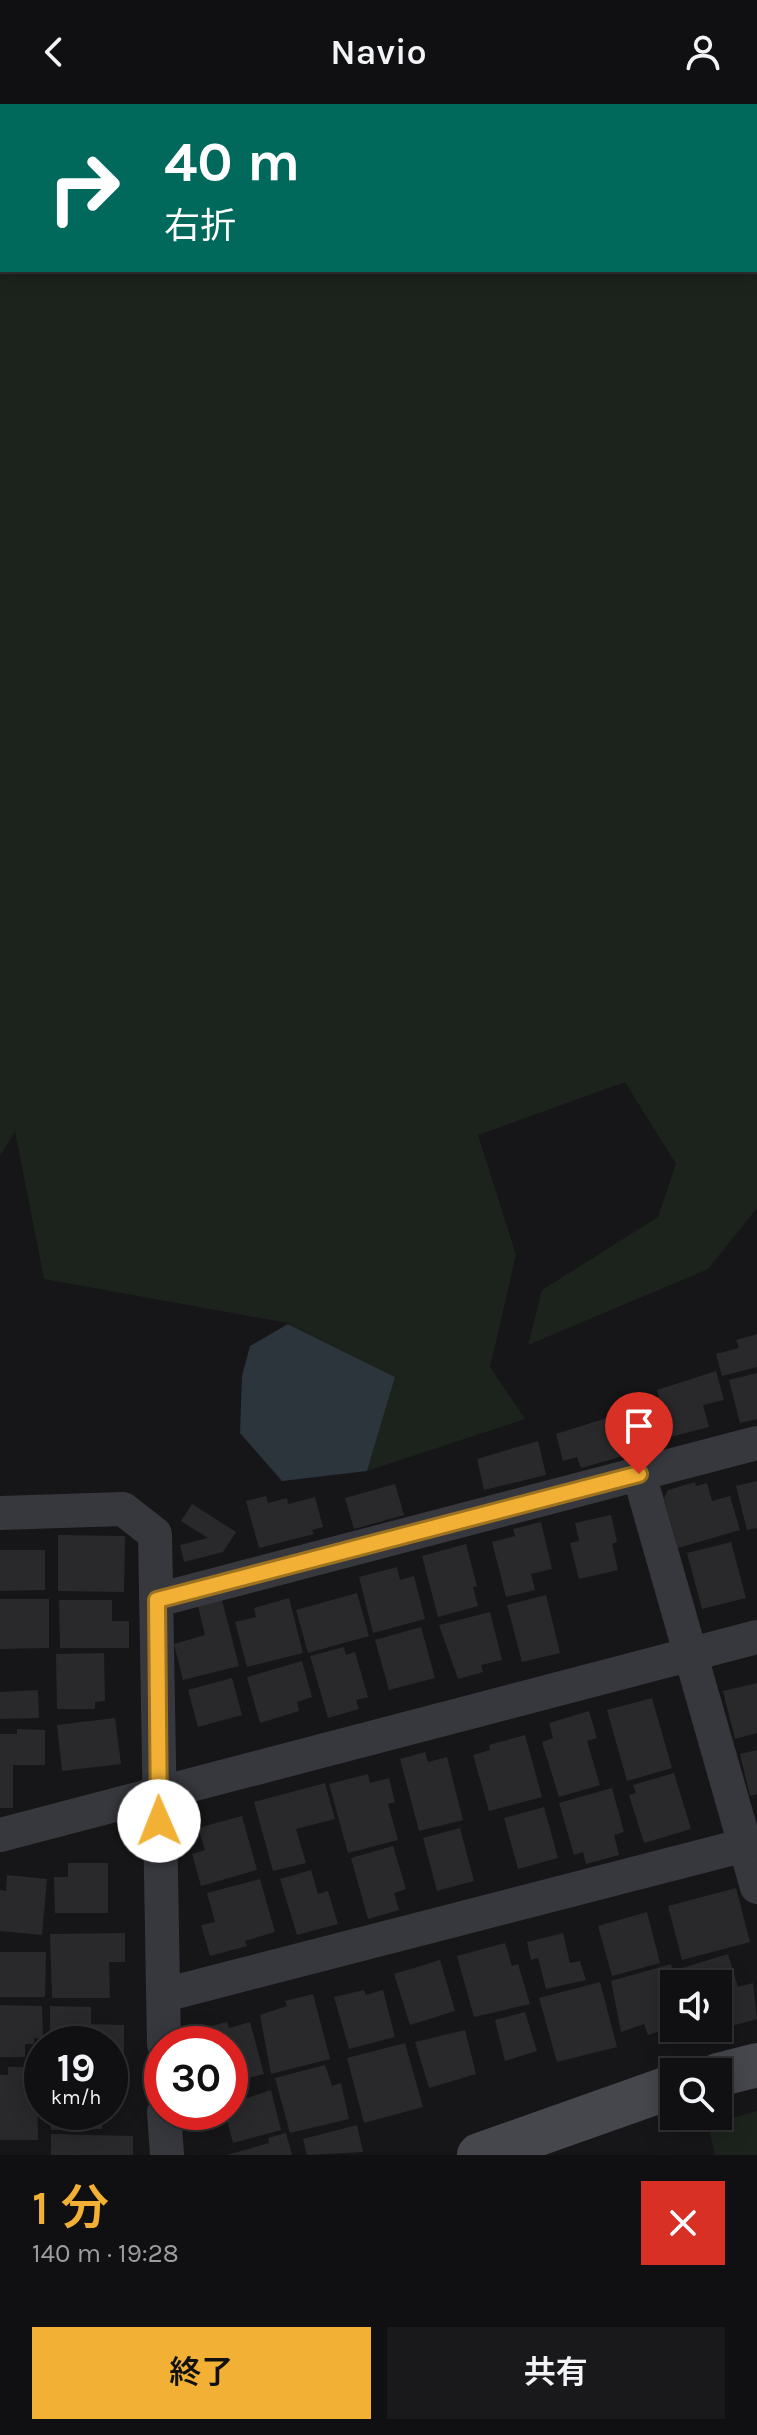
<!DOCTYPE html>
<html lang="ja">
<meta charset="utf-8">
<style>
body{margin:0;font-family:Karla,"Noto Sans JP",sans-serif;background:#19191b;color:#f1f3f6;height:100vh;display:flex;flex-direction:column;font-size:30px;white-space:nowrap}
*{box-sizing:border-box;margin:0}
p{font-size:26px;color:#9c9d9f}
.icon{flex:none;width:44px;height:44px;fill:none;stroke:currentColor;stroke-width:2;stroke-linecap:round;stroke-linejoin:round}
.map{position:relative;height:2051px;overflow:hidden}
.sheet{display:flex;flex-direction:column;background:#101012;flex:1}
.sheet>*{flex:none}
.banner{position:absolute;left:0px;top:0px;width:758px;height:168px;box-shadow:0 4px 20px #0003,0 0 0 2px #303032;background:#00695c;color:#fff;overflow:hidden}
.fabs{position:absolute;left:660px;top:1866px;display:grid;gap:16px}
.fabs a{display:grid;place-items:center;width:72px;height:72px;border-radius:0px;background:#101012;box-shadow:0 4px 20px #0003,0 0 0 2px #303032;font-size:40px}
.speed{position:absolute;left:24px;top:1922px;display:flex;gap:16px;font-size:40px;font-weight:700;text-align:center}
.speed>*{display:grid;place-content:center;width:104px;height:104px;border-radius:50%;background:#101012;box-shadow:0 4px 20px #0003,0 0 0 2px #303032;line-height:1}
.speed small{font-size:20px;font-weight:400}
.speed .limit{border:12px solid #d22;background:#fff;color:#111}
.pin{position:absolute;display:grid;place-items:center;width:68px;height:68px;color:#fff;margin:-82px -34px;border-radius:50% 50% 50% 0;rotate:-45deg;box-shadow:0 0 8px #0007}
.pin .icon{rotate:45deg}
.me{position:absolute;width:88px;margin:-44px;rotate:359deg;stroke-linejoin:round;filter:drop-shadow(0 0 6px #0008)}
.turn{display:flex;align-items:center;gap:28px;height:168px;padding:0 32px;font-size:36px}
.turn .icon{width:104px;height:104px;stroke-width:2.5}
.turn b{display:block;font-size:56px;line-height:68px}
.round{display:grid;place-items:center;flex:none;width:84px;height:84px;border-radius:0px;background:#19191b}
.headline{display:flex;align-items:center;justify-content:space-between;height:136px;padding:0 32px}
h1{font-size:48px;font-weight:600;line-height:60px;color:#f2b134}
.primary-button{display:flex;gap:16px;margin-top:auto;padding:16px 32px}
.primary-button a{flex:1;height:92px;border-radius:0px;background:#f2b134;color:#111;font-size:32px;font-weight:600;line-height:92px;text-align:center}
.primary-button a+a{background:#19191b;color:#f1f3f6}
header{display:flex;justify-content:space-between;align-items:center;height:104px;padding:0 32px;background:#101012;font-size:36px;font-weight:600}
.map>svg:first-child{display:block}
.green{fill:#1c231d;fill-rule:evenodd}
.water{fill:#2c353c}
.building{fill:#29292c}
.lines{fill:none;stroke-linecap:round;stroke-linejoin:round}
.street{stroke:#37383d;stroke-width:34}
.secondary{stroke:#45474d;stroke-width:44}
.route-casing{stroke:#9d7322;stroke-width:20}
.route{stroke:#f2b134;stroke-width:14}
</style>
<header><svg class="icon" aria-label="back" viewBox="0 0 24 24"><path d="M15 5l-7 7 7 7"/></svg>Navio<svg class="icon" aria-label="person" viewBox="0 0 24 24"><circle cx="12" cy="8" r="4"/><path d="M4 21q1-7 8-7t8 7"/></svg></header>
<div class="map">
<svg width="757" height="2051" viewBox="0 0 757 2051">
<rect width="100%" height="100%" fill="#161618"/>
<path class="green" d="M0,0H757V1104L708,1165L528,1241L542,1186L658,1113L676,1060L625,978L478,1031L516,1151L490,1263L525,1315L367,1367L395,1273L288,1219L44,1175L15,1027L0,1052ZM2,2H756V166H2Z
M757,2007V2051H715L708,2021Z"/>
<path class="water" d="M288,1220L395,1273L367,1367L282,1377L240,1329L242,1272L250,1242Z"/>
<path class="building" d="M757,1230V1263L722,1272L716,1250L739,1244L736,1236Z
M716,1267L724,1296L703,1301L709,1323L670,1333L657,1286Z
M757,1269V1315L740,1319L729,1276Z
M654,1299L666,1340L581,1364L577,1353L563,1357L556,1330Z
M538,1337L546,1371L484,1386L477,1355Z
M757,1377V1424L747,1426L736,1382Z
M695,1378L696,1382L707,1379L712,1397L730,1392L740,1426L678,1444L664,1394L668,1386Z
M395,1380L404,1411L354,1425L345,1394Z
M266,1392L268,1399L287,1394L288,1400L315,1393L323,1423L312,1426L314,1430L259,1444L246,1397Z
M192,1400L236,1428L223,1448L184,1458L180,1441L208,1434L181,1417Z
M611,1411L617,1438L612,1440L618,1466L579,1475L570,1439L579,1437L575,1419Z
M541,1418L552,1465L531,1470L535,1486L506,1493L492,1438L515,1432L513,1425Z
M58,1431L125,1432L124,1488L58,1487Z
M731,1438L746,1494L702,1505L687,1449Z
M466,1440L477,1482L473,1483L478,1502L438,1513L422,1452Z
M0,1446H45V1486L0,1487Z
M397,1463L400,1476L414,1472L425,1515L373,1529L359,1473Z
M357,1489L369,1532L308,1549L296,1506Z
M546,1491L560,1549L522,1558L507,1501Z
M289,1494L303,1549L247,1563L235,1518L256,1513L254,1504Z
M0,1495H49V1544L0,1545Z
M59,1496H112V1517H129V1544H60Z
M222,1496L239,1562L183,1576L174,1540L205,1531L198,1502Z
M490,1508L502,1556L481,1561L483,1568L458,1575L439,1521Z
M421,1523L435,1574L389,1586L375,1536Z
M344,1543L346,1551L355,1548L368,1593L356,1596L359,1605L328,1614L310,1552Z
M104,1549L105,1597L95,1598V1605H57L56,1550Z
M302,1557L312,1593L297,1598L299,1607L260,1619L247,1573Z
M232,1574L242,1611L198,1623L188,1586Z
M757,1579V1629L735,1635L723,1587Z
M38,1586L39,1614L0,1615V1588Z
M652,1594L672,1664L627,1677L607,1606Z
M589,1607L597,1634L587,1637L600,1681L559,1693L542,1638L553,1634L549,1619Z
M115,1614L121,1660L62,1667L57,1621Z
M17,1625L45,1626V1661H13V1704H0V1630H17Z
M525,1631L542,1693L489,1707L473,1651L490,1646L489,1641Z
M757,1646V1690L750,1692L740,1650Z
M425,1648L428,1658L447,1653L463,1716L419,1727L400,1655Z
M674,1669L691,1725L644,1739L629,1691L636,1689L633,1681Z
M368,1670L370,1679L389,1674L395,1698L388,1700L398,1736L348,1749L329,1680Z
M325,1679L335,1715L296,1725L306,1759L273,1767L254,1698Z
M612,1684L624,1728L614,1731L619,1751L586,1760L583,1748L574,1751L559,1699Z
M544,1703L558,1754L518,1765L504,1714Z
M242,1712L257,1766L201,1782L192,1750L205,1746L198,1724Z
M460,1724L474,1777L437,1787L423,1734Z
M393,1742L406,1785L394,1789L399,1806L368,1815L351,1754Z
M68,1759H108V1809H55L54,1773H68Z
M311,1766L318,1790L328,1787L338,1820L297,1831L280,1775Z
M7,1771L47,1775L42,1831L0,1827V1786L6,1787Z
M260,1775L275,1828L245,1837L247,1842L210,1852L201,1821L215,1818L207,1789Z
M736,1784L750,1838L682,1856L668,1802Z
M647,1808L660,1859L612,1872L598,1822Z
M125,1829V1858H109L110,1894H52L50,1830Z
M563,1829L570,1859L580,1857L586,1876L546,1885L538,1854L531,1856L527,1838Z
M505,1839L512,1862L518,1860L530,1900L474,1913L457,1852Z
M0,1848H46L45,1893H0Z
M728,1850L738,1883L753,1879L757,1915L728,1923L726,1918L718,1920V1880H687L682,1864Z
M440,1856L455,1907L410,1921L394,1870Z
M671,1860L677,1880H674V1924H690L692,1931L671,1936L667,1925L648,1931L644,1920L621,1928L611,1877Z
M600,1878L617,1943L557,1958L539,1894Z
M364,1886L366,1891L383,1886L395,1933L349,1945L334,1893Z
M313,1890L330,1955L271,1970L260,1911L287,1902L285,1897Z
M0,1901L42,1902L43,1935L34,1934V1940H25V1953H0Z
M50,1902L91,1903V1920L124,1921V1960H110V1940H50Z
M525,1908L537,1947L505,1957L495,1916Z
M227,1918L229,1924L250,1918L264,1970L230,1979V1940H191L210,1934L207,1923Z
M465,1926L476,1970L429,1984L415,1938Z
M405,1939L423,2003L364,2019L347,1954Z
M325,1961L332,1982L341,1979L349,2015L290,2029L275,1974Z
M8,1963H37L38,2036H0V1971H8Z
M271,1986L281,2026L233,2039L225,2008H230V2000Z
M50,2008H102V2025L51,2026Z
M357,2021L363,2048L307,2051L303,2035Z
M286,2029L292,2051H227L269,2039L268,2034Z
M51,2030L133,2032V2051H51Z"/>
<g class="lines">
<path class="street" d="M639,1370L757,1783
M0,1409L123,1405L155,1430L164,1940
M157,1496L757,1339
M0,1731L757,1533
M164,1891L757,1738
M164,2008L167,2051"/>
<path class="secondary" d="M718,1971L757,1961
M479,2051L674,1982"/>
</g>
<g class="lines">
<defs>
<path id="route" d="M159,1717L157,1496L639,1370"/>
</defs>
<use href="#route" class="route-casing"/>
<use href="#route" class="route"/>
</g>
</svg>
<div class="fabs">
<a><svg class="icon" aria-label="sound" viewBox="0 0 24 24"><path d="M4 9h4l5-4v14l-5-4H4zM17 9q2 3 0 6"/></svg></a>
<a><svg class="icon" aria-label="search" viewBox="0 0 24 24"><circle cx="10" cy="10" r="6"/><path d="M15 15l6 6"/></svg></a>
</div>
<div class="speed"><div>19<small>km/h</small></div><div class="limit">30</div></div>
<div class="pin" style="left:639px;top:1370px;background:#d93025"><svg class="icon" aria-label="arrive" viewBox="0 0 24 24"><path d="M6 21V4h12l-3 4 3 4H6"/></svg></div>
<svg class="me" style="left:159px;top:1717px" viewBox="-20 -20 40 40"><circle r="19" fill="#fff"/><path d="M0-13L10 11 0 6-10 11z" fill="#f2b134"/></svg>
<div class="banner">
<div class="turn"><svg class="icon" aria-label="right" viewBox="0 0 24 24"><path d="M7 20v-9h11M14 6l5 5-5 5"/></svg><div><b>40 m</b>右折</div></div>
</div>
</div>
<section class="sheet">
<div class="headline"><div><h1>1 分</h1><p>140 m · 19:28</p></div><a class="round" style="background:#d93025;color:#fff"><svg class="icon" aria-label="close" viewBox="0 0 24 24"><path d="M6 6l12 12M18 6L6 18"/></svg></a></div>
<div class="primary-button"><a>終了</a><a>共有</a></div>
</section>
